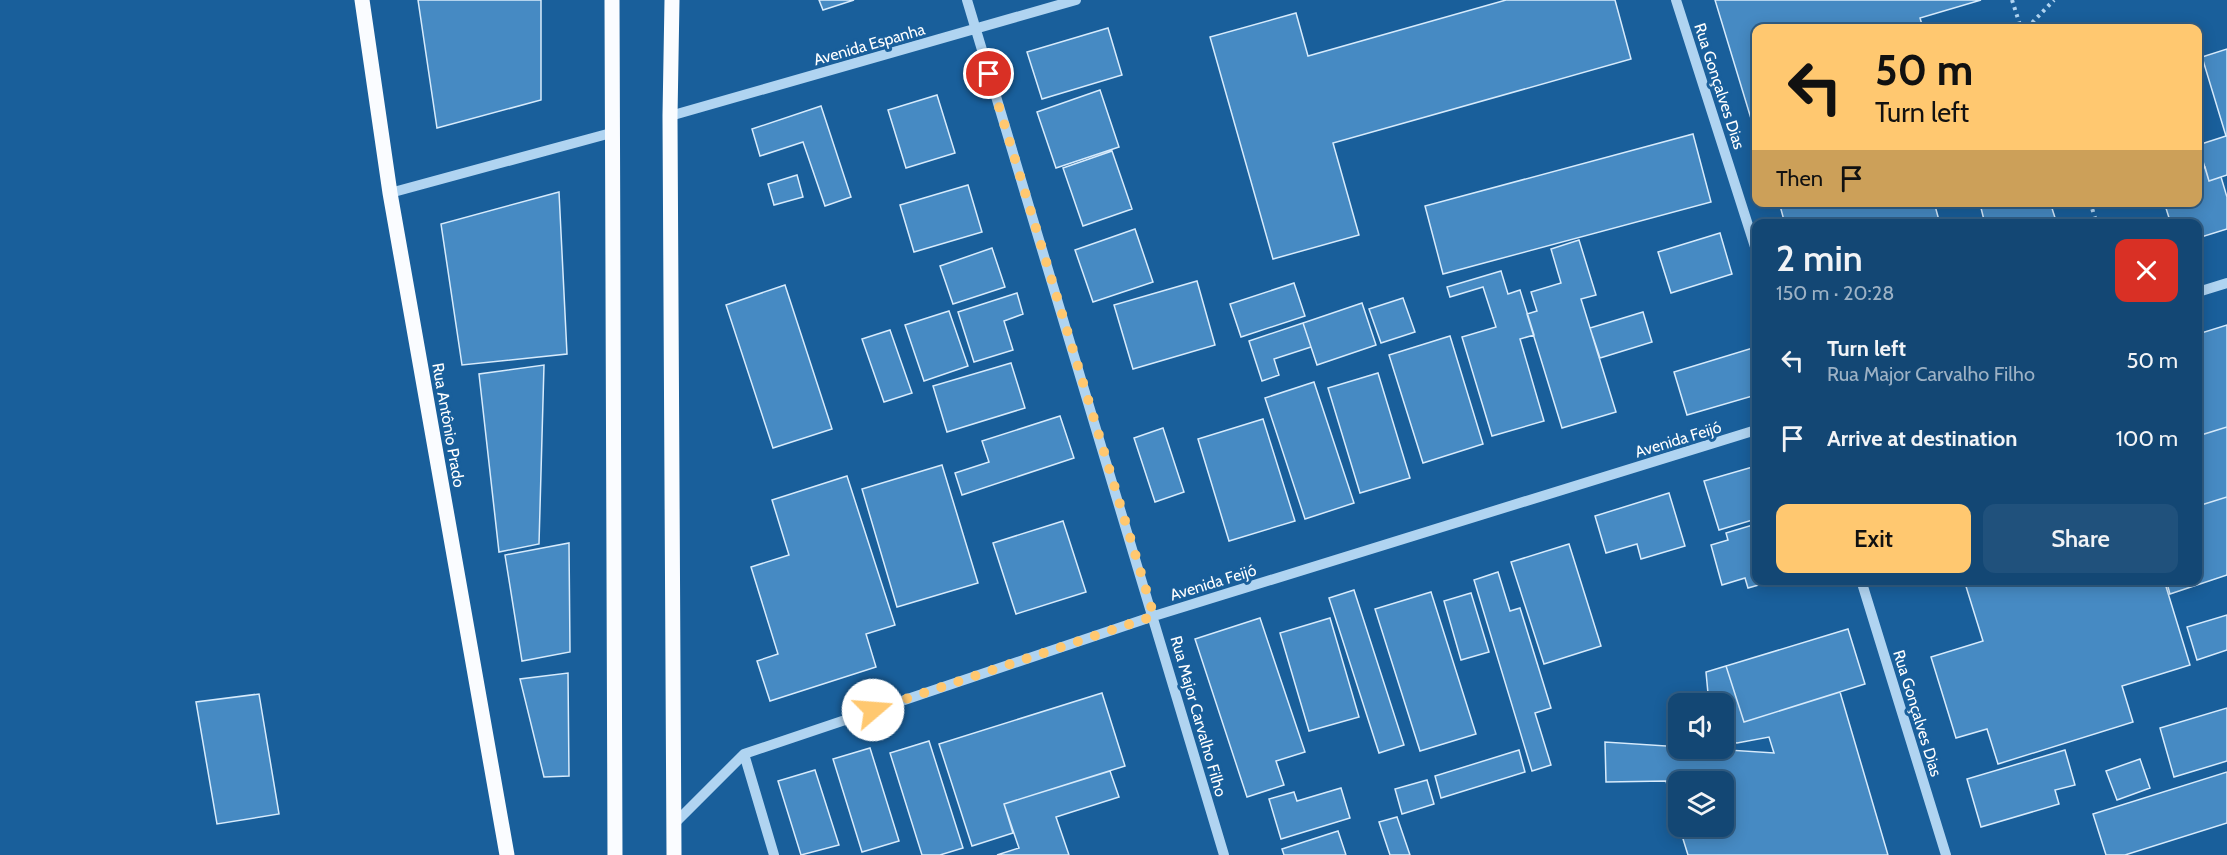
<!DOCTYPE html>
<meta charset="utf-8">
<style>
body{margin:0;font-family:Cabin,sans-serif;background:#20517c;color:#f1f3f6;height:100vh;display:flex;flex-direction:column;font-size:22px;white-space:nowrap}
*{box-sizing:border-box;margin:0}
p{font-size:20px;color:#9db2c5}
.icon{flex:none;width:33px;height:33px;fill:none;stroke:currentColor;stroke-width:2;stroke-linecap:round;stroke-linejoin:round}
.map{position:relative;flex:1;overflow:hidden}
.side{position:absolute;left:1752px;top:219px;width:450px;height:366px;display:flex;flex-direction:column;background:#134774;border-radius:12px;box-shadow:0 3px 15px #0003,0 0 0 2px #325f86}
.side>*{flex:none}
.banner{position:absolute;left:1752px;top:24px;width:450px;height:183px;border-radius:12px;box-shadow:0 3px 15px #0003,0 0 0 2px #325f86;background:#ffc870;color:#111;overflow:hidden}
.buttons{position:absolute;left:1668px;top:693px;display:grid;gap:12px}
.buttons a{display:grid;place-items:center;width:66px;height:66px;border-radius:12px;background:#134774;box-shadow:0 3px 15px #0003,0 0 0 2px #325f86;font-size:30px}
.pin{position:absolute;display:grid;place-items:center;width:51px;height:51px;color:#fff;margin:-26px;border:3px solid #fff;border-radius:50%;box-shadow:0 2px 6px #0007}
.me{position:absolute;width:66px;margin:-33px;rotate:72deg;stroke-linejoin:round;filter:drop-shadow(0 0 4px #0008)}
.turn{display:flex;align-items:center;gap:21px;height:126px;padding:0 24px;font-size:27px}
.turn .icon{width:78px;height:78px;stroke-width:2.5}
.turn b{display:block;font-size:42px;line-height:51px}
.then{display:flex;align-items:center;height:57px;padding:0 24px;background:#0003;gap:12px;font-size:22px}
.round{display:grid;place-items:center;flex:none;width:63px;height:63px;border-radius:12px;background:#20517c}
.overview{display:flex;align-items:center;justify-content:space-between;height:102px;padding:0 24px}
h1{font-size:36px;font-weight:600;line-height:45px}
.button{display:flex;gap:12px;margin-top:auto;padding:12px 24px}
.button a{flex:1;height:69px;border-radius:12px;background:#ffc870;color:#111;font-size:24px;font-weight:600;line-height:69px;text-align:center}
.button a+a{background:#20517c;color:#f1f3f6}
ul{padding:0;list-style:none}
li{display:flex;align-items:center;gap:18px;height:78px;padding:0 24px}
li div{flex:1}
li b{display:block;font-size:22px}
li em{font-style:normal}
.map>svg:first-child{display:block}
.building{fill:#468ac3;stroke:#d7ebfc;stroke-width:1.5}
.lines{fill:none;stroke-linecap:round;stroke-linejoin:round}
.path{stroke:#b0d4f1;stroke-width:4;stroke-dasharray:3 4.5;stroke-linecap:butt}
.minor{stroke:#b0d4f1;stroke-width:10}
.major{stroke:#fafcff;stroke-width:15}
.route{stroke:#ffc870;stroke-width:10;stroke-dasharray:0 18}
.labels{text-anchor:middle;stroke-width:6;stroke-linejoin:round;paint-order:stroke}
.street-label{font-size:16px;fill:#fff;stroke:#195f9b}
</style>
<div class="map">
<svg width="2227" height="855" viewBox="0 0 2227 855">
<rect width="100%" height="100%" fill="#195f9b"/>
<path class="building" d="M418,0H541V100L437,128Z
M819,0H854L823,10Z
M1506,0H1615L1631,59L1333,143L1359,235L1273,259L1210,37L1296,13L1308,56Z
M1715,0H1981L1920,18L1923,28H1756V135Z
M1108,28L1122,75L1042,99L1027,52Z
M2227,49V175L2209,181L2198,145L2226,136L2202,57Z
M1100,90L1119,147L1056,168L1037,112Z
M937,95L955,153L906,168L888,110Z
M821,106L851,197L825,206L803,142L760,156L752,129Z
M1693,134L1711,202L1443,274L1425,206Z
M1112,151L1132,209L1083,226L1063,168Z
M2205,167L2209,181L2221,177L2227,197V229L2198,238V224H2171L2164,202H2198V169Z
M797,175L803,197L774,205L768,184Z
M968,185L982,232L914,252L900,205Z
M559,192L567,354L462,365L441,224Z
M1779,202H1934L1940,224H1785Z
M1999,202H2050L2057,224H1985L1981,208Z
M1135,229L1153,282L1093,302L1075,250Z
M1720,233L1732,274L1671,293L1658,252Z
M1579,240L1596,295L1581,299L1616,412L1562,428L1527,314L1537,311L1531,292L1561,283L1551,249Z
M992,248L1005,287L953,304L940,266Z
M1501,271L1508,294L1520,290L1534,335L1520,339L1544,421L1492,436L1462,337L1496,327L1483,287L1450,297L1447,287Z
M1197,281L1215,345L1133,369L1114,305Z
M1294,283L1305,316L1241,337L1230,304Z
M785,285L832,429L773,448L726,305Z
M1017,293L1023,314L1004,321L1013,350L974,362L958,312Z
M1403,298L1415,332L1381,343L1369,309Z
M1362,303L1376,345L1317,365L1303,323Z
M949,311L968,366L924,381L905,325Z
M1643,312L1652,342L1600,358L1590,328Z
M1303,323L1311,347L1274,359L1279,375L1262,381L1249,341Z
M2227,325V427L2201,435L2198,427V334Z
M890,330L912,393L884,402L862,339Z
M1450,336L1483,444L1423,463L1389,355Z
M1756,347V395L1687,415L1674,372Z
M1011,363L1025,408L947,432L933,386Z
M544,365L539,544L499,552L479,374Z
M1378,373L1410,478L1360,493L1328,388Z
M1314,382L1354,503L1305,519L1265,398Z
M1060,416L1074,458L962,495L955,473L989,462L982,441Z
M1263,419L1295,521L1229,541L1198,439Z
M2227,427V497L2198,506V436Z
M1163,428L1184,492L1155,502L1134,438Z
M942,465L978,583L897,607L862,489Z
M1756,466V519L1719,530L1704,481Z
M847,476L895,625L866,634L876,667L770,701L757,661L778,654L751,567L789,555L772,500Z
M1669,493L1685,546L1641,559L1637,544L1606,553L1595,516Z
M2227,497V575L2170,594L2166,580H2198V506Z
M1063,521L1086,592L1016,614L993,543Z
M1756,524V580H1776L1748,588L1745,578L1722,585L1711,545L1728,540L1726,533Z
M569,543L570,652L522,661L505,555Z
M1569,544L1601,646L1544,664L1511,562Z
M1498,572L1510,611L1520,608L1551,708L1535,713L1551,765L1532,771L1474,580Z
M1964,580H2164L2190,665L2122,686L2133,722L1998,764L1987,729L1956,738L1931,657L1983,641Z
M1354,590L1404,745L1379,753L1329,598Z
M1431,592L1476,734L1420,751L1375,609Z
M1471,593L1489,652L1461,660L1444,601Z
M2227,615V650L2197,660L2187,627Z
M1260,618L1305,752L1276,761L1284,785L1247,797L1195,639Z
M1330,618L1359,717L1309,731L1280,633Z
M1848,629L1865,684L1744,722L1726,666Z
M1726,666L1744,722L1840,692L1888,855H1688L1679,826H1724V782H1678V824L1666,781L1606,782L1605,742L1774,753L1769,737L1737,743L1724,741V704H1709L1706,672Z
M568,673L569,776L544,777L520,679Z
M1102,693L1125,766L1004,804L1013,833L972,846L939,744Z
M259,694L279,814L217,824L196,702Z
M2227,708V761L2174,777L2160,728Z
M929,741L963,848L940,855H922L890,753Z
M870,748L899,841L862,852L833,759Z
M1519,750L1525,772L1441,798L1435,776Z
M2065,750L2075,785L2055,790L2059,804L1981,827L1967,779Z
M2140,759L2150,788L2117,800L2106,771Z
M815,770L839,845L801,855L778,781Z
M1110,771L1119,797L1056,817L1069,855H997L1019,848L1004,804Z
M2227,772V823L2125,855H2106L2093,814Z
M1427,780L1434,804L1402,814L1395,789Z
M1341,788L1350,818L1281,839L1269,799L1294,792L1297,801Z
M1397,817L1410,855H1390L1379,822Z
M1338,831L1346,855H1284L1282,849Z"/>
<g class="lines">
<path class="path" d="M2012,0L2021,28
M2027,28L2054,0
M2090,202L2097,224"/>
<path class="minor" d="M967,0L1224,855
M1676,0L1756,250
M670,116L1076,0
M390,193L611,133
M2198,292L2227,283
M1861,580L1946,855
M744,754L774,855
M673,825L744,754L1154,616L1756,430"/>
<path class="major" d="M362,0L390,193L507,855
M612,0L615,855
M672,0L670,116L674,855"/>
</g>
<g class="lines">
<path class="route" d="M873,710L1154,616L989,74"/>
</g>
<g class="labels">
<g class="street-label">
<text transform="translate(869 44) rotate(-16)" y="6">Avenida Espanha</text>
<text transform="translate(1720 86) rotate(72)" y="6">Rua Gonçalves Dias</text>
<text transform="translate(449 425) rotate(80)" y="6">Rua Antônio Prado</text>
<text transform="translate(1678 439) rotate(-17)" y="6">Avenida Feijó</text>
<text transform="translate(1213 582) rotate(-17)" y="6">Avenida Feijó</text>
<text transform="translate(1918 713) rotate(73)" y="6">Rua Gonçalves Dias</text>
<text transform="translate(1199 716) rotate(74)" y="6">Rua Major Carvalho Filho</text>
</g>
</g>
</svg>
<div class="buttons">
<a><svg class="icon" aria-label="sound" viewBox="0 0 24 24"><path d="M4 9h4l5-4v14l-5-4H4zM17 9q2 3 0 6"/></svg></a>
<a><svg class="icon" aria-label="layers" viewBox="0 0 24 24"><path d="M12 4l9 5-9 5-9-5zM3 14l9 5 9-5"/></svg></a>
</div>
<div class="pin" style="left:989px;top:74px;background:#d93025"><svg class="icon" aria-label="arrive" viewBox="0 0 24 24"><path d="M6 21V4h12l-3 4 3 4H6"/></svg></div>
<svg class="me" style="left:873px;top:710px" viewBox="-20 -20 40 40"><circle r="19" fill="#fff"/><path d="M0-13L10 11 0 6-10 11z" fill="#ffc870"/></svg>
<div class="banner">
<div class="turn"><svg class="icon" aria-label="left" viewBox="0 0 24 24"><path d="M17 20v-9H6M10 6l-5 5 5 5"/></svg><div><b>50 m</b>Turn left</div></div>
<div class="then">Then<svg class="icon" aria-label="arrive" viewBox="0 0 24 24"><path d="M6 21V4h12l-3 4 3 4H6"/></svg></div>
</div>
<section class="side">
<div class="overview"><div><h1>2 min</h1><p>150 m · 20:28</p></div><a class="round" style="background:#d93025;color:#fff"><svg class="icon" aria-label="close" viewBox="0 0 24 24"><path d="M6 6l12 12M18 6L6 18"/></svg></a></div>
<ul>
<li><svg class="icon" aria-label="left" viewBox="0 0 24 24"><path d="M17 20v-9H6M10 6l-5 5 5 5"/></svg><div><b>Turn left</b><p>Rua Major Carvalho Filho</p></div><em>50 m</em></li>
<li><svg class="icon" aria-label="arrive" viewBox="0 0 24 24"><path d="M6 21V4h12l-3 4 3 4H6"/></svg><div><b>Arrive at destination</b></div><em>100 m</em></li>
</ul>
<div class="button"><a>Exit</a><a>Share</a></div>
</section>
</div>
